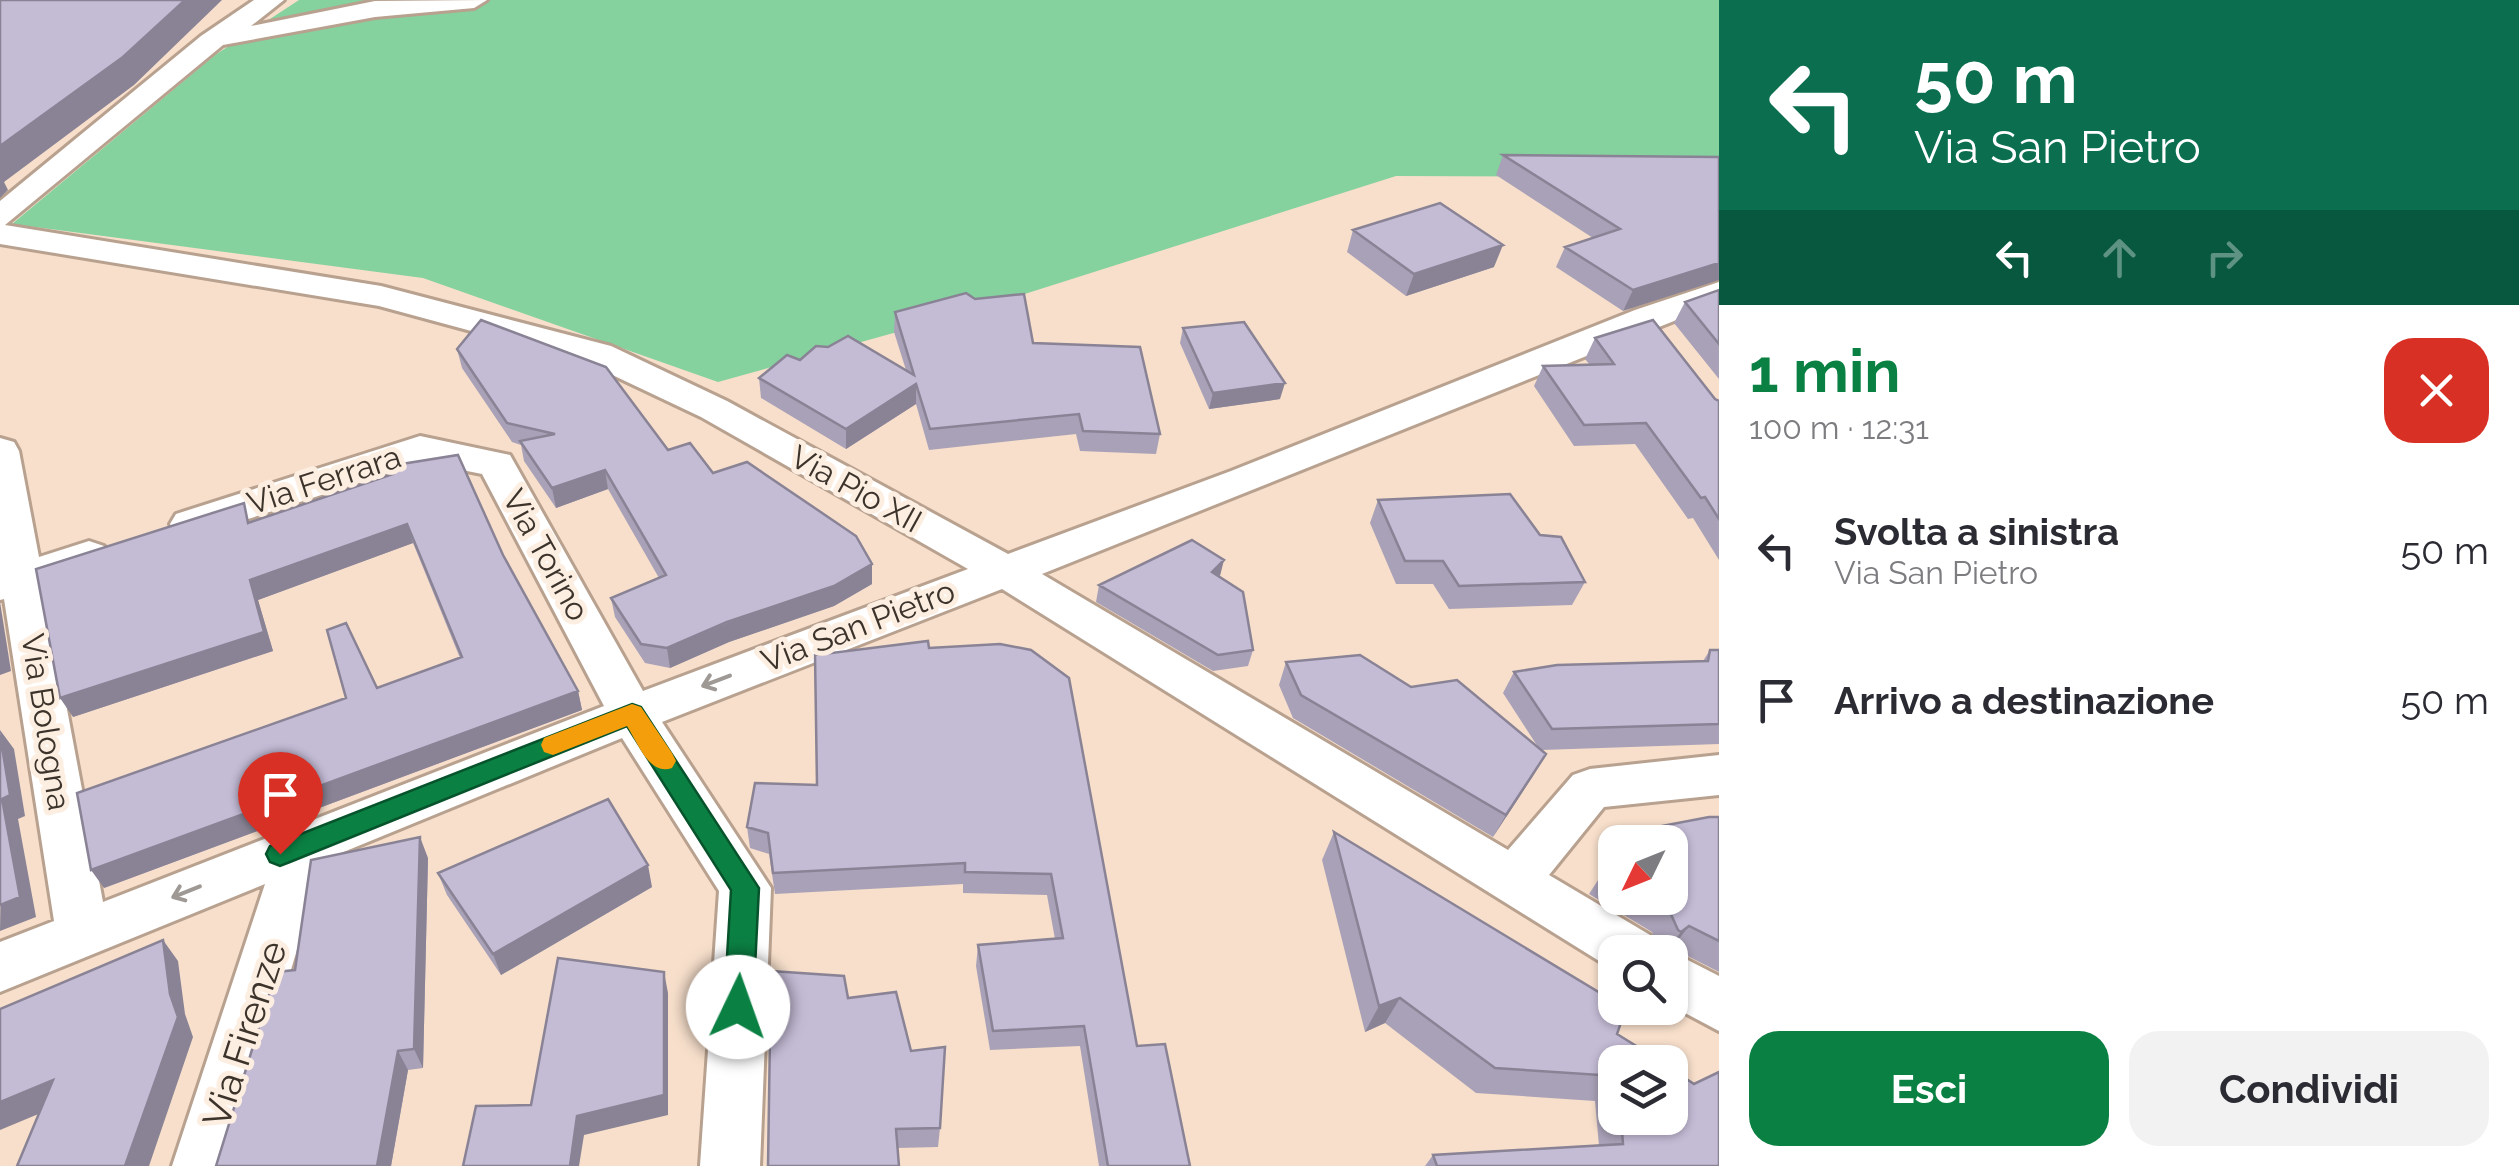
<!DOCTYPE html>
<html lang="it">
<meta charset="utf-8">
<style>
body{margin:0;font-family:Raleway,sans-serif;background:#f2f2f3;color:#2b2b33;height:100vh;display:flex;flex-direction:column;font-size:38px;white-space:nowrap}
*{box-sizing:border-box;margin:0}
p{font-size:32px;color:#7c7c81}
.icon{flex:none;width:55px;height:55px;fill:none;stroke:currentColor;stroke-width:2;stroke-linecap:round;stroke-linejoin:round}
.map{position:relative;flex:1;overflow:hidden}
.details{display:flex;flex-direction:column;background:#fff;width:800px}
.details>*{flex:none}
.hud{background:#0b6e4f;color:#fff;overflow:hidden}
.needle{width:65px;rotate:227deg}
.tools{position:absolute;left:1598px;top:825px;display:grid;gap:20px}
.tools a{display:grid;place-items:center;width:90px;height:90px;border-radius:20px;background:#fff;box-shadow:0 2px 8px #0004;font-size:50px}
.pin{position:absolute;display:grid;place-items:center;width:85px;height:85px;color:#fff;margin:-102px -42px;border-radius:50% 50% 50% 0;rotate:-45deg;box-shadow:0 0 10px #0007}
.pin .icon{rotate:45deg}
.me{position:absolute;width:110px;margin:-55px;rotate:3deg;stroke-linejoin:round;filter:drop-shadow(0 0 8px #0008)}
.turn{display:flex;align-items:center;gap:35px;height:210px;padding:0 30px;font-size:45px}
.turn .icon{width:130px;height:130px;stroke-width:2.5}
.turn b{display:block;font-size:70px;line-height:85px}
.lanes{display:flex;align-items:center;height:95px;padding:0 30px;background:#0003;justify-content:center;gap:50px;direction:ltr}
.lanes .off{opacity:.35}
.round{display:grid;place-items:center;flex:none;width:105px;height:105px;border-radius:30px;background:#f2f2f3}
.head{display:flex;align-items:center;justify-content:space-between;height:170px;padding:0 30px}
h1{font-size:60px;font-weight:700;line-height:75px;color:#0b8043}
.cta{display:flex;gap:20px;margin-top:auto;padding:20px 30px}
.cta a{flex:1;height:115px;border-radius:30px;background:#0b8043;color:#fff;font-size:40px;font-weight:700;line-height:115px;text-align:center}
.cta a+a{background:#f2f2f3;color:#2b2b33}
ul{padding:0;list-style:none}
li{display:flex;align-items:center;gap:30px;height:150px;padding:0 30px}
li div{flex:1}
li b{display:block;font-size:38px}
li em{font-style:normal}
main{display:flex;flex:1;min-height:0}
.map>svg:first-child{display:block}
.green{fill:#85d29e}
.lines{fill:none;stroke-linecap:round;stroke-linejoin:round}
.minor-casing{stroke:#b8a18f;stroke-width:6}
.minor{fill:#fff;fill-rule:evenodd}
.wall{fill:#a9a1b7}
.shaded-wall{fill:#898395}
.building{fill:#c4bbd5;stroke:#898395;stroke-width:2.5}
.oneway{stroke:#9e9995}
.route{fill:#0b8043;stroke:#07532c;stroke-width:2.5}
.slow{fill:#f59e0b}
.labels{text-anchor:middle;stroke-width:10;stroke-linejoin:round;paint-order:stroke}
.street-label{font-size:32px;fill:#3c332b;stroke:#fdeee2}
.near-street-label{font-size:38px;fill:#3c332b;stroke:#fdeee2}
</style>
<main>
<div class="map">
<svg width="1719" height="1166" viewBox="0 0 1719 1166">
<rect width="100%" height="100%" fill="#f7dfcb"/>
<path class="green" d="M299,0H1719V177L1396,176L965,313L718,382L423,278L12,224L215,55Z"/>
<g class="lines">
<defs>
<path id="minor" d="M254,0H284L251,26L375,1L487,0L474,8L375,17L223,45L5,225L381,286L611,346L727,401L1008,554L1231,471L1635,310L1719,282V303L1042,574L1508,850L1573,775L1590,769L1719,755V795L1604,807L1549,875L1650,935L1657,952H1615V970L1612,969L1002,589L662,722L771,888L760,1166H700L719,891L622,738L324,860L232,1166H172L265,884L0,992V942L54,921L4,599L0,600V438L14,442L19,451L39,557L89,541L104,546L110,556L104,566L44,586L103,902L604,706L482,474L422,462L190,538L176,534L170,524L176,514L420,436L510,455L643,691L968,569L701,417L585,362L379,306L0,244V201L201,36Z
M1670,951L1719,976V1031L1670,1005V952H1667Z"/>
</defs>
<use href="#minor" class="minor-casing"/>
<use href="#minor" class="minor"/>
</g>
<path class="wall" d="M1503,155L1719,157L1623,311L1556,267L1565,247L1593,238L1496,175Z
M1353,230L1494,267L1406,296L1347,252Z
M1719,290V379L1674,323L1685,302Z
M895,312L1033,343L1160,434L1156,454L1080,451L1076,434L929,450L916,404L846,449L761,398L759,378L800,360L906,370L894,332Z
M1183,328L1280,399L1209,409L1180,343Z
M1595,338L1719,401V560L1693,518L1688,519L1635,444L1574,446L1534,386L1543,366L1590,365L1585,359Z
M457,349L713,473L872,584L834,606L729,642L670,668L645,663L615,617L611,598L659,578L608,489L556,508L524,461L521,445L512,442L462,368Z
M392,474L503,555L578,691L582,710L104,888L377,688L460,658L413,543L258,600L273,651L73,717Z
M1378,500L1540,535L1585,582L1572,605L1449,609L1433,584H1396L1370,523Z
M1220,577L1253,650L1248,666L1213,671L1096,602L1099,585Z
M1000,644L1137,1046L1190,1166H1099L1080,1046L990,1050L976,966L978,945L1055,939L1047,895L963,893V884L775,894L769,854L750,848L747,827L817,785L929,648Z
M1710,650H1719V744L1542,750L1546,754L1493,837L1293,718L1279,685L1286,662L1411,687L1538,747L1503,693L1514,672L1703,661Z
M1719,817V972L1672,948L1665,952H1660L1652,932L1589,894L1615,854V898H1670Z
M1334,832L1617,1034L1615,1062V1118H1670L1719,1166H1425L1433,1155L1599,1146L1595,1101L1476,1093L1385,1023L1365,1032L1322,860Z
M428,858L423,1068L408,1070L391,1166H216Z
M438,873L652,887L501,975L447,895Z
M848,998L911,1051L940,1128L938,1147L897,1148Z"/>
<path class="shaded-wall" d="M185,0H222L134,85L4,182L8,190L0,198V146Z
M1503,245L1494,267L1406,296L1414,274Z
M1719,263V280L1623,311L1633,290Z
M1285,383L1280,399L1209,409L1213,393Z
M916,384V404L846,449V429Z
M605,470L608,489L556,508L552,488Z
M407,524L413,543L258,600L273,651L73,717L60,698L250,580Z
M1224,560L1220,576L1212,572Z
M872,564V584L834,606L729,642L670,668L667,648Z
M0,602L11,671L0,675Z
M578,691L582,710L104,888L91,870Z
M0,730L14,749L25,816L18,819L36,917L0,931L2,799Z
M1546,754L1533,776L1493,837L1506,815Z
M420,837L428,858L423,1068L414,1049Z
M648,865L652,887L501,975L493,954Z
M1689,926L1672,948L1665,952L1681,932Z
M163,940L178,961L185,1014L193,1037L149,1166H125L170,994Z
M664,972L668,993V1115L584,1135L579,1166H570L577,1116Z
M1400,998L1385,1023L1365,1032L1379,1006Z
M398,1051L408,1070L391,1166H377Z
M53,1080L72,1100L0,1130V1102Z"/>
<path class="building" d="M0,0H185L123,57L0,146Z
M1503,155L1719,157V263L1633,290L1565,247L1620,229Z
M1440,203L1503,245L1414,274L1353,230Z
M1719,290V344L1685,302Z
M966,293L975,299L1024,294L1033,343L1140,347L1160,434L1083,431L1079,414L930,429L916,384L846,429L759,378L787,355L800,360L816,346L828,347L848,336L914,375L895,312Z
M481,320L606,367L668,450L690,443L713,473L747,462L856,536L872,564L834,586L727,622L667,648L641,644L611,598L666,575L605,470L552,488L520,441L555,434L507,423L457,349Z
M1653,320L1715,399L1719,401V519L1705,497L1701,498L1646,423L1584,425L1543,366L1614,364L1595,338Z
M1244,322L1285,383L1213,393L1183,328Z
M458,455L503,555L578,691L91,870L77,793L346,698L327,630L346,623L377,688L462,657L407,524L250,580L264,632L60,698L36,569L244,503L248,523L393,474L389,466Z
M1510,494L1540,535L1561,537L1585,582L1459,586L1443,561H1405L1378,500Z
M1192,540L1224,560L1212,572L1243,592L1253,650L1218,655L1099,585Z
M928,641L929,648L1000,644L1031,650L1069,678L1137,1046L1165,1044L1190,1166H1108L1084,1026L993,1031L978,945L1063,938L1051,874L965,872V863L773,873L768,833L747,827L755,783L817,785L815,655Z
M1710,650H1719V724L1552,729L1514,672L1557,665L1708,661Z
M1360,655L1411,687L1457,680L1546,754L1506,815L1301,695L1286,662Z
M0,735L10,795L2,799L20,897L0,905Z
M608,799L648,865L493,954L438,873Z
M1709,817H1719V941L1689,926L1681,932L1678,930L1669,910L1647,898H1670V842H1624L1630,832Z
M1334,832L1615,1002V1008H1626L1617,1034L1662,1062H1615V1076L1495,1068L1400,998L1379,1006Z
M420,837L414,1049L398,1051L377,1166H216L276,972L295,970L311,860Z
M1615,856V879L1604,872Z
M163,940L170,994L178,1017L125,1166H17L53,1080L0,1102V1009Z
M558,958L664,972V1095L577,1116L570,1166H463L476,1106L531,1105Z
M771,971L844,976L848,998L896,992L911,1051L945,1047L940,1128L896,1129L899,1166H768Z
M1670,1068L1694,1084L1719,1072V1166H1437L1433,1155L1623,1144L1621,1118H1670Z"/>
<defs><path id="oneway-shaft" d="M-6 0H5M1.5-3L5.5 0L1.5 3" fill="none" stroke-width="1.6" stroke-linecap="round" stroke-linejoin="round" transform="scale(2.5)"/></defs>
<g class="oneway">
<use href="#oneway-shaft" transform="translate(716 681) rotate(159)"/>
<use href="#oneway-shaft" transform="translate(186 892) rotate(158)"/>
</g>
<path class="route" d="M632,704L641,707L759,888L753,1007L749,1017L738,1021L728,1017L724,1007L731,890L627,726L290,862L280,866L270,862L266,854L270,846Z"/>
<path class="slow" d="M632,704L641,707L672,753L676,761L672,768C649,776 638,743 627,726L553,755L544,752L541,745L544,738Z"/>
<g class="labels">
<g class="street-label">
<text transform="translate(324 480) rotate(-18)" y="11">Via Ferrara</text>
<text transform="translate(856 489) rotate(29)" y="11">Via Pio XII</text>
<text transform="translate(546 555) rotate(61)" y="11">Via Torino</text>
<text transform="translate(858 626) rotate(-21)" y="11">Via San Pietro</text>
<text transform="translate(46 722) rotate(81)" y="11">Via Bologna</text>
</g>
<g class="near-street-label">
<text transform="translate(245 1034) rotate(-72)" y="13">Via Firenze</text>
</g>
</g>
</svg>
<div class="tools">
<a><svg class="needle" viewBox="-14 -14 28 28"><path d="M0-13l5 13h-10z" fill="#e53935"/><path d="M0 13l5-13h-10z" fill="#7c7c81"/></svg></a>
<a><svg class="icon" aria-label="search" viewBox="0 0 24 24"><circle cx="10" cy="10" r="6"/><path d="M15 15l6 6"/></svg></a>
<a><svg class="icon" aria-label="layers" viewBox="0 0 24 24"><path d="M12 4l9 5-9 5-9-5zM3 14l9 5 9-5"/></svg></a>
</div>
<div class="pin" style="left:280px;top:854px;background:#d93025"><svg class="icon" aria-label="arrive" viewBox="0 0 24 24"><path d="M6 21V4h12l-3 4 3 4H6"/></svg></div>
<svg class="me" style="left:738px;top:1007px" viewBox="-20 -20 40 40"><circle r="19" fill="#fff"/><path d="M0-13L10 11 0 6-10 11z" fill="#0b8043"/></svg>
</div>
<section class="details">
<div class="hud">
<div class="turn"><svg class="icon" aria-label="left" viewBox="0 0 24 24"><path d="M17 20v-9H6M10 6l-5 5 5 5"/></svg><div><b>50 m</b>Via San Pietro</div></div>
<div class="lanes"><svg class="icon" aria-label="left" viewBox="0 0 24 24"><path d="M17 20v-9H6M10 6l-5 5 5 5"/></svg><svg class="icon off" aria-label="ahead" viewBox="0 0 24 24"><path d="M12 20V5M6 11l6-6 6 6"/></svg><svg class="icon off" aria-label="right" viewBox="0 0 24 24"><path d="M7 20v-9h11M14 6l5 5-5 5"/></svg></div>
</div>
<div class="head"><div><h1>1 min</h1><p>100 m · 12:31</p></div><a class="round" style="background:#d93025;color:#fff"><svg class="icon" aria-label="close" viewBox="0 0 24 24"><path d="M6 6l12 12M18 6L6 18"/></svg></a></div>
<ul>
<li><svg class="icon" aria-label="left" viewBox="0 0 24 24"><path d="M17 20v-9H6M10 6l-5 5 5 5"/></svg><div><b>Svolta a sinistra</b><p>Via San Pietro</p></div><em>50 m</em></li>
<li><svg class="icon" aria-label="arrive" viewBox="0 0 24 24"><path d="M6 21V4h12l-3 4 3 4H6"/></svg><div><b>Arrivo a destinazione</b></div><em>50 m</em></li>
</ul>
<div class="cta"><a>Esci</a><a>Condividi</a></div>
</section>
</main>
